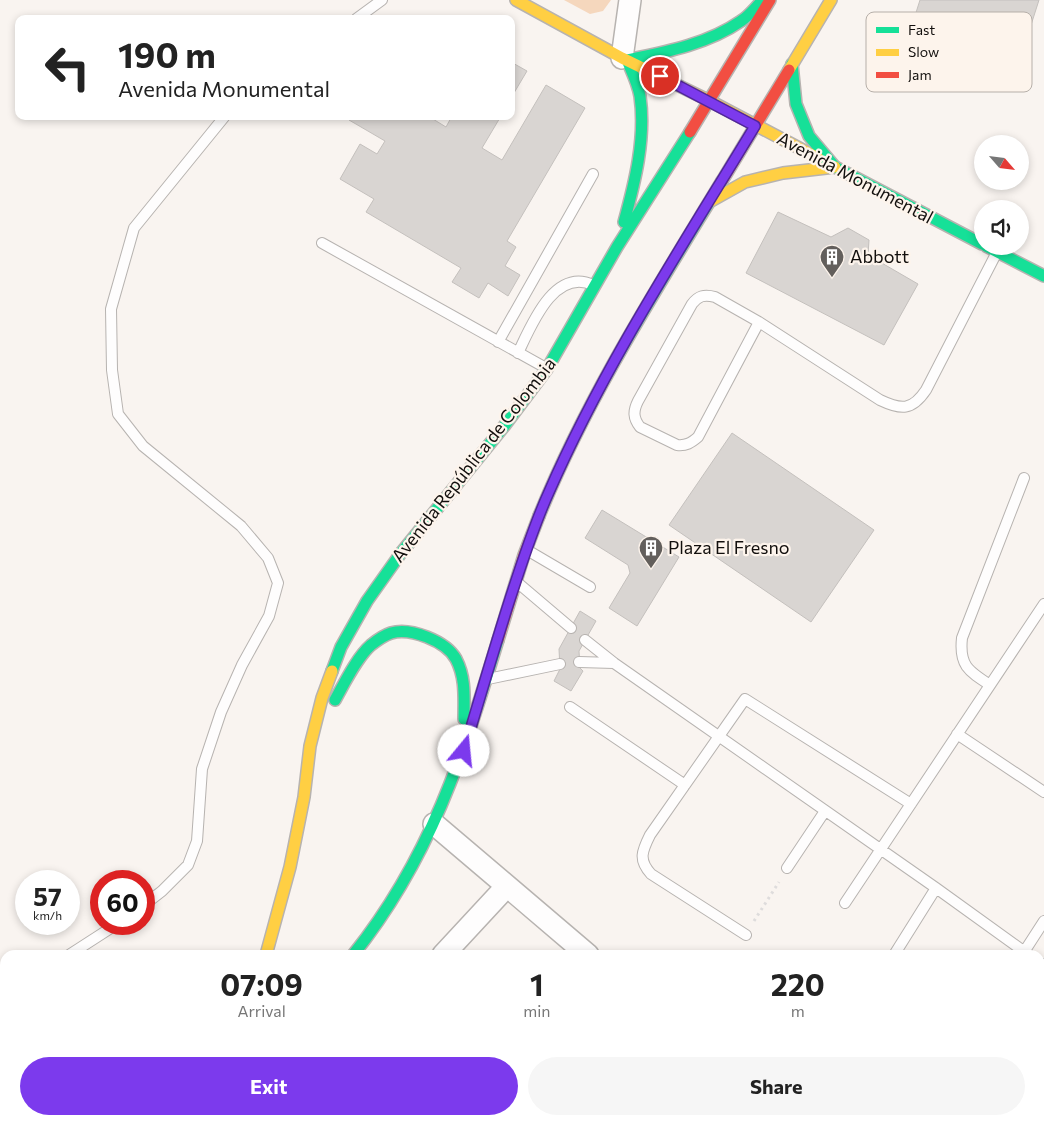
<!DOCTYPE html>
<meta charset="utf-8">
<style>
body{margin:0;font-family:Commissioner,sans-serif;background:#f6f6f6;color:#222;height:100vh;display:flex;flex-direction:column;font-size:19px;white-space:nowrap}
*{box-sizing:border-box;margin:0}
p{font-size:16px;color:#767676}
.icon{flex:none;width:28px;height:28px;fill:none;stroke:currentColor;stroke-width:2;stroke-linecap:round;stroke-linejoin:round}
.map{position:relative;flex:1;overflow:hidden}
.side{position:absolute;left:0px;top:950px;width:1045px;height:175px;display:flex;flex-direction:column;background:#fff;border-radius:15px 15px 0 0;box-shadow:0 2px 8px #0003}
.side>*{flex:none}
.banner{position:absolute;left:15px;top:15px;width:500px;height:105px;border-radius:10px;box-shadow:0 2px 8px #0003;background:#fff;color:#222;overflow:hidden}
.needle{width:32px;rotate:118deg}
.tools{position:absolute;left:974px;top:135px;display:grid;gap:10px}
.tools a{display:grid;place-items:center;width:55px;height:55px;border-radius:50%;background:#fff;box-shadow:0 2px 8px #0003;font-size:25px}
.speed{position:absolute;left:15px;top:870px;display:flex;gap:10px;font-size:25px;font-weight:700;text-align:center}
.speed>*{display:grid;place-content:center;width:65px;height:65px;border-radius:50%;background:#fff;box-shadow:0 2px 8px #0003;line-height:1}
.speed small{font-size:12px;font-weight:400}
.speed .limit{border:8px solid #d22;background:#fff;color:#111}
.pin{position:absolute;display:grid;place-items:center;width:42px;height:42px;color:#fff;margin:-21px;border:2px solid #fff;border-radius:50%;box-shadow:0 1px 5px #0007}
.me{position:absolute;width:55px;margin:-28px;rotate:17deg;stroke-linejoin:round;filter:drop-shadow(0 0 4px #0008)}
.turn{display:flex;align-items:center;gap:18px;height:105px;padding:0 20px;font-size:22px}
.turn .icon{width:65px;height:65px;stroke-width:2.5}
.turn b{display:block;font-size:35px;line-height:42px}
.eta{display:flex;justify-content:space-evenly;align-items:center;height:85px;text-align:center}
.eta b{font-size:30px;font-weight:700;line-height:35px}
.cta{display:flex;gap:10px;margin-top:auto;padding:10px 20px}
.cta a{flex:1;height:58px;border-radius:30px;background:#7c3aed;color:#fff;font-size:20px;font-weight:700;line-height:58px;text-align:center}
.cta a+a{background:#f6f6f6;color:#222}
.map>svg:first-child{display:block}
.green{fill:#f5d7bd}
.building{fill:#d9d5d2;stroke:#c4c0bd}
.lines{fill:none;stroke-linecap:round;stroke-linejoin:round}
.lane-casing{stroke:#b7b3b0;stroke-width:12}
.street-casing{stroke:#b7b3b0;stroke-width:24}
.fast-casing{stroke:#b7b3b0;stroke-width:14}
.slow-casing{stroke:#b7b3b0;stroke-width:14}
.jam-casing{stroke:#b7b3b0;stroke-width:14}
.path{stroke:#dedcdc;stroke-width:3;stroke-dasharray:2.5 4;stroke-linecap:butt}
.lane{stroke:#fefdfd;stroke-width:10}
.street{stroke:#fefdfd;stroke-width:21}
.fast{stroke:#16e098;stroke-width:11}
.slow{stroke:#ffcf43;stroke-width:11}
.jam{stroke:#f24e42;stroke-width:11}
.route-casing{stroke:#51269a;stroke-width:12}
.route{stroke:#7c3aed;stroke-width:9}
.labels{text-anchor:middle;stroke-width:4.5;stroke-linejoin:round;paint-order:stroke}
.street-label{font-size:18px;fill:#120f0d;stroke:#fdf4ec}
.poi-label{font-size:18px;fill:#120f0d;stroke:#fdf4ec;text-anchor:start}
.key{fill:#fdf4ec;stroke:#b6afa9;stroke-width:1}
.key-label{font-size:14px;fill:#120f0d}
</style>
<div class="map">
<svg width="1044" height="1125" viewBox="0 0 1044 1125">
<rect width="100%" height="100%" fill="#f9f4f0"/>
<path class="green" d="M564,0H611L603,11L590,14Z"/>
<path class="building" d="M920,0H1039L1014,78L906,44Z
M511,62L527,71L511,98Z
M546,85L585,108L507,241L516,247L505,266L520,275L508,296L488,283L479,298L452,282L461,268L366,212L374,199L340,179L360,144L377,154L385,141L349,120L351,116H428L446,127L452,116H501L482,148L502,160Z
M778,212L831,237L848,228L869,240L868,255L918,284L884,345L746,273Z
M732,433L874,530L811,622L669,525Z
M602,510L679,557L637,626L609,608L630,573L628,565L585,538Z
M580,611L596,621L579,651L580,668L583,671L571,691L554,681L560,669L559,649Z"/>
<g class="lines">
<defs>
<path id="lane" d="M356,19L382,0
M322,243L546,368
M759,322L698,437C691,443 686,446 677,445L640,427C633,418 633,411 638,401L692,304C698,296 704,294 715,297L759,322L880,400C901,410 912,411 926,390L997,252
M498,342L593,174
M518,353C531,326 554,267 593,285
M527,550L590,587
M518,583L571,628
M585,640L614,663L936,888L1029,955
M579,662L614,663
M488,679L560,664
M990,685C968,671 959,665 962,638L1024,478
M570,707L685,785
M957,734L1044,792
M787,868L825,811
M845,903L1044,604
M144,905L162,891L188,865L197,841L202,769L221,712L242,665L269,616L278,583L268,558L241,526L143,446L118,414L112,370L111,309L134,228L225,116
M746,935L651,874C638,860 642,851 650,835L745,699L911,804
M1024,952L1044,921
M69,955L117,924
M894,955L936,888
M1040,963L1044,965
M0,987L5,991
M1040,990L1044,984"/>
<path id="street" d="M622,58L630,0
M434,824L507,886
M443,955L507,886L588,955
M142,1120L147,1125
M288,1125L292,1120
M519,1125L523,1120"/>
<path id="fast" d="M792,64L796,104L809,136L835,167
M818,158L982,244
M624,222C635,182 646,138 640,96C638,84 632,72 627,60C666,52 708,44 741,21C749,16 755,8 761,2
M986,246L1044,276
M539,516C587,398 656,290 722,181
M332,671L341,647L367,601L401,553L505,425L547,369L617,247L690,132
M335,700C344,684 357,657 371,645C376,641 385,635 391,633C410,627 446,641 456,659C466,678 464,698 464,719
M353,955C430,859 463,756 498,640"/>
<path id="slow" d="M516,0L622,58L710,101L818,158
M789,70L831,0
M711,201L745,182L783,173L835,167
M266,955L290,867L304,797L310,746L322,698L332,671
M110,1125L116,1120
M182,1125L188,1120"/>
<path id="jam" d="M690,132L770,0
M722,181L789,70
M498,640L524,555L539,516"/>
</defs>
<use href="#lane" class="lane-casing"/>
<use href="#street" class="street-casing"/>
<use href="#fast" class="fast-casing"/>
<use href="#slow" class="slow-casing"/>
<use href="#jam" class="jam-casing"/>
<path class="path" d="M754,921L779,882"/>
<use href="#lane" class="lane"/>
<use href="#street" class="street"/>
<use href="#fast" class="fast"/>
<use href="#slow" class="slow"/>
<use href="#jam" class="jam"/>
</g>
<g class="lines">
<defs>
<path id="route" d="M464,751C479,700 494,649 510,599C522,563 533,527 549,492C605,364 683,245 755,126L660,76"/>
</defs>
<use href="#route" class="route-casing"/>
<use href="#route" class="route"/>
</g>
<defs>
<symbol id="building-pin" viewBox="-11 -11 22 30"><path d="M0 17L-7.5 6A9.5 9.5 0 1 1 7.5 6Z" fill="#635f5c" stroke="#fdf4ec"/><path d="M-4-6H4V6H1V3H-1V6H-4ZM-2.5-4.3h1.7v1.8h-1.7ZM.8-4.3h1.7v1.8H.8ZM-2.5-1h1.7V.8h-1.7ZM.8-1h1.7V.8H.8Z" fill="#fff"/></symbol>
</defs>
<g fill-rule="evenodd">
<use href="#building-pin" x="818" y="243" width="28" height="38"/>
<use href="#building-pin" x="637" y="534" width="28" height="38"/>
</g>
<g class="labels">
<g class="street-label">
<text transform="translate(855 178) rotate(28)" y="6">Avenida Monumental</text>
<text transform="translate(474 460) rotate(-52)" y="6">Avenida República de Colombia</text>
</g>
<g class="poi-label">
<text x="850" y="263">Abbott</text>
<text x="668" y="554">Plaza El Fresno</text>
</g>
</g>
<rect x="866" y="12" width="166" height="80" rx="8" class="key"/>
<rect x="876" y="27" width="23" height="6" fill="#16e098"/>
<rect x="876" y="49" width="23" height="7" fill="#ffcf43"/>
<rect x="876" y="72" width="23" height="6" fill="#f24e42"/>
<g class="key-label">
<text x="908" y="35">Fast</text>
<text x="908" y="57">Slow</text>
<text x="908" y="80">Jam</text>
</g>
</svg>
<div class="tools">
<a><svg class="needle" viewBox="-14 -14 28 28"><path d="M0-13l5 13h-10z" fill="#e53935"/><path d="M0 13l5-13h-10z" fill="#767676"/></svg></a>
<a><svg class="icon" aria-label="sound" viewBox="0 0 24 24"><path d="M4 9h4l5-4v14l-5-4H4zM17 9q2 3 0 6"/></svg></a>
</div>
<div class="speed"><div>57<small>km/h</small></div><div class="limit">60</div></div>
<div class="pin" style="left:660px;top:76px;background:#d93025"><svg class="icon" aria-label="arrive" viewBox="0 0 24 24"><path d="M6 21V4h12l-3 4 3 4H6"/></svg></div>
<svg class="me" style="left:464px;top:751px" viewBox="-20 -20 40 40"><circle r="19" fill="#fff"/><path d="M0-13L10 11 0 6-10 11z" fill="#7c3aed"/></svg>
<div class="banner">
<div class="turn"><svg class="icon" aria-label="left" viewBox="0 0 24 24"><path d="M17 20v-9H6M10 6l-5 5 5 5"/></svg><div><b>190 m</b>Avenida Monumental</div></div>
</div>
<section class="side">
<div class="eta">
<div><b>07:09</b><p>Arrival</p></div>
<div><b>1</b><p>min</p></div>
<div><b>220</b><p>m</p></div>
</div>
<div class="cta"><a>Exit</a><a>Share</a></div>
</section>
</div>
